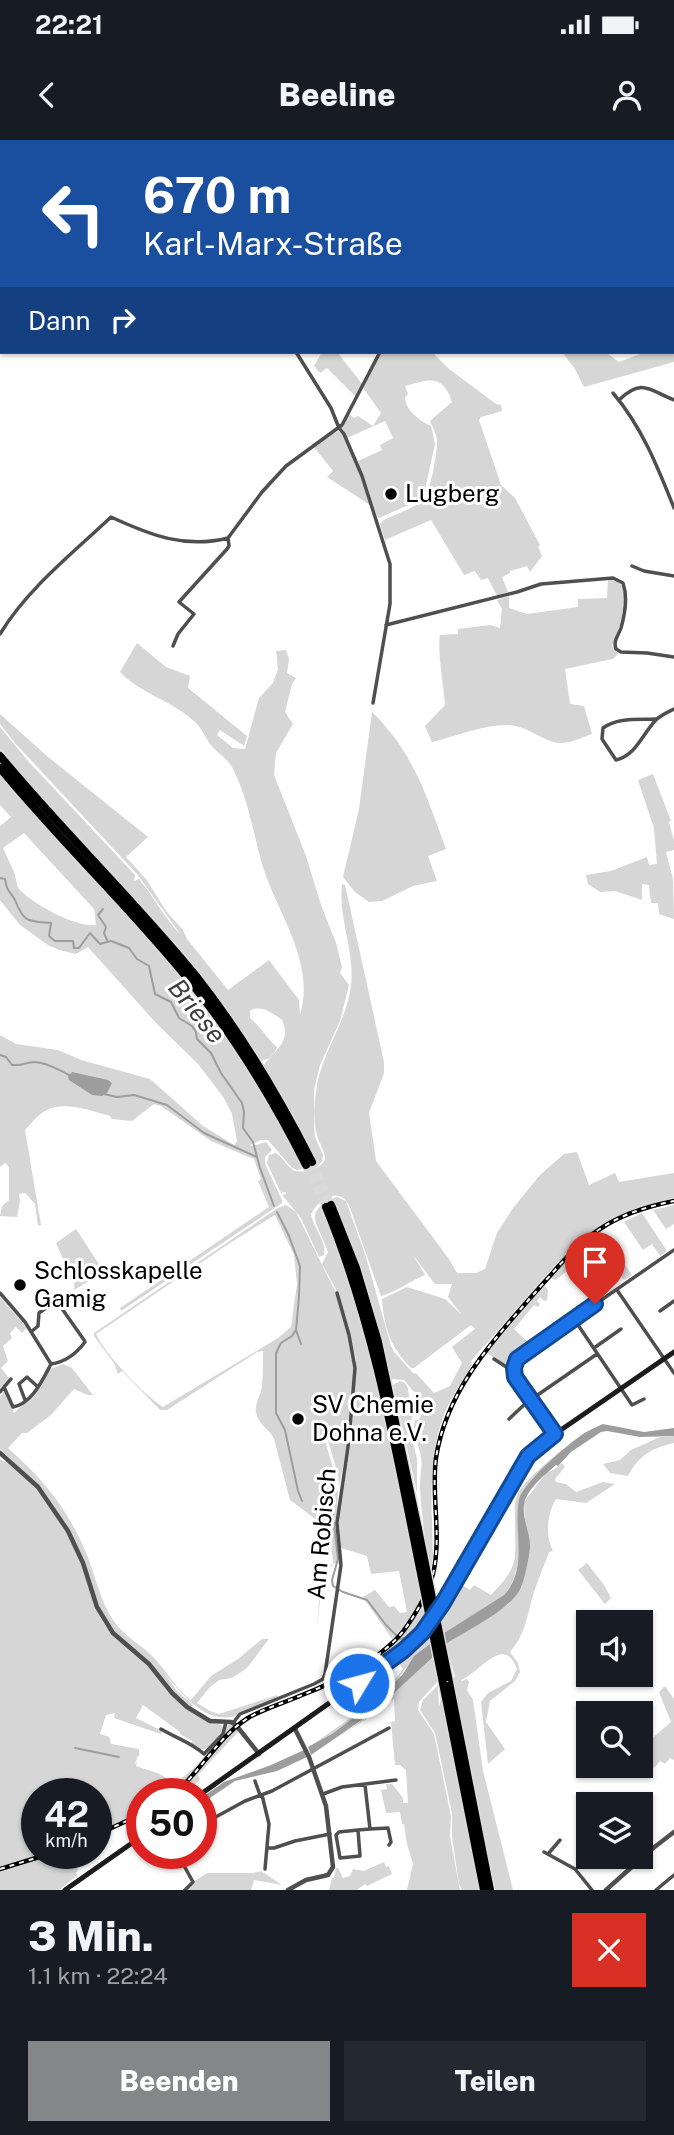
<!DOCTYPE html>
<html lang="de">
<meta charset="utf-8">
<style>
body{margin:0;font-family:"Public Sans",sans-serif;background:#242831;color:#f1f3f6;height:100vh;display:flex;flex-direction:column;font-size:26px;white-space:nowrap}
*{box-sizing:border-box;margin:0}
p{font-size:23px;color:#9ea1a6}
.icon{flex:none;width:38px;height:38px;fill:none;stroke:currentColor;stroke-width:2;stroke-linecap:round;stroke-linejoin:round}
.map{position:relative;height:1750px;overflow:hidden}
.details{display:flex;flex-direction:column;background:#171b24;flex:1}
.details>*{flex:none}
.banner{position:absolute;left:0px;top:0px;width:676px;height:214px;box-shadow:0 2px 5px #0004;background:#1a4fa0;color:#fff;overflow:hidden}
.buttons{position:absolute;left:576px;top:1470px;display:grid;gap:14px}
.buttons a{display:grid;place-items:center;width:77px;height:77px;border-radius:0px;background:#171b24;box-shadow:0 2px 5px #0004;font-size:35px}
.speed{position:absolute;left:21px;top:1638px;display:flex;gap:14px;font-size:35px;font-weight:700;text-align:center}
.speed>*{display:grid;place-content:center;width:91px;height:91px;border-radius:50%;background:#171b24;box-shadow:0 2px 5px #0004;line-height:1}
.speed small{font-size:18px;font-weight:400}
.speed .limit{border:10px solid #d22;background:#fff;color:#111}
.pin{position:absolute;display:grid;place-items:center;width:60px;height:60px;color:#fff;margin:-72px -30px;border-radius:50% 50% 50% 0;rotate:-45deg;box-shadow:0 0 7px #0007}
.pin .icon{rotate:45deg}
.me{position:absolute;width:77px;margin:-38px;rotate:53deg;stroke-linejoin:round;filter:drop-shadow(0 0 5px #0008)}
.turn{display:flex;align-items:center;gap:24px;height:147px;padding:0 28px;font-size:32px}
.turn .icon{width:91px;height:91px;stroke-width:2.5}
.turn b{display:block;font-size:49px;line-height:60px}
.then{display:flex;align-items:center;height:66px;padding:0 28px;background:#0003;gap:14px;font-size:26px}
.round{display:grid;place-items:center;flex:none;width:74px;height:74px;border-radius:0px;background:#242831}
.headline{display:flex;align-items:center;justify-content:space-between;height:119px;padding:0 28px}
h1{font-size:42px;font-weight:800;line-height:52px}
.button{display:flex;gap:14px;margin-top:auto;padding:14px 28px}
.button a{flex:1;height:80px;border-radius:0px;background:#858687;color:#fff;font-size:28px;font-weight:800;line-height:80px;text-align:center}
.button a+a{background:#242831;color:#f1f3f6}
.status{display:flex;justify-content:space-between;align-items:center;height:49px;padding:0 35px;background:#171b24;direction:ltr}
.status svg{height:19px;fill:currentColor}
header{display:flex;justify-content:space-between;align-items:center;height:91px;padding:0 28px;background:#171b24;font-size:32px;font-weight:800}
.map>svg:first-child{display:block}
.green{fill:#d6d6d6;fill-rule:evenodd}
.water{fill:#9d9d9d}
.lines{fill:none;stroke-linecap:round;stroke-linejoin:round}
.stream{stroke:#9d9d9d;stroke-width:2}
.motorway-tunnel{stroke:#d9d9d9;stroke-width:8;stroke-dasharray:8 4;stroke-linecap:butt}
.motorway-casing{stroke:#dbdbdb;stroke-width:11}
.minor{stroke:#4f4f4f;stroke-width:3.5}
.tertiary{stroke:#4f4f4f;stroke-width:4.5}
.secondary{stroke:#1c1c1c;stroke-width:5}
.motorway{stroke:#000;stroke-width:8}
.rail-casing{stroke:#000;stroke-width:4.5}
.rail{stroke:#fff;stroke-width:2;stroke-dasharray:5;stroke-linecap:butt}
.motorway-bridge-casing{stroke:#dbdbdb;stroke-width:11;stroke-linecap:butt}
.motorway-bridge{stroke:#000;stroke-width:8}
.route-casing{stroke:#114b97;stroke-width:18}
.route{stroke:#1a73e8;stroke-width:12}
.poi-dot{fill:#000;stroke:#fff;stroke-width:2.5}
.labels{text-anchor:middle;stroke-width:6;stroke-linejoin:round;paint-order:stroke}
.poi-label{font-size:24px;fill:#000;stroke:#fff;text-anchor:start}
.street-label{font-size:24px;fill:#000;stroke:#fff}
.water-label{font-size:26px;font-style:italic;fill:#3e3e3e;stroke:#fff}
</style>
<div class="status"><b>22:21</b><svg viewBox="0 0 49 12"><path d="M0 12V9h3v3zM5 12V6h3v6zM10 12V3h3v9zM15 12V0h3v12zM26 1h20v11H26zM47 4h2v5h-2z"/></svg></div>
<header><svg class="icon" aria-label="back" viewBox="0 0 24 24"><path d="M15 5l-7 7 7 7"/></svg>Beeline<svg class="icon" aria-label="person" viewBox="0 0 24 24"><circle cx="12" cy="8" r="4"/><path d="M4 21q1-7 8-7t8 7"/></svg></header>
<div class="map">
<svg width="674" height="1750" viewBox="0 0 674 1750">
<rect width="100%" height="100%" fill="#fff"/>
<path class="green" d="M48,0H353L352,2H49Z
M674,211V222L584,247L575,229L562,212H605L619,222L646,212Z
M322,212H337L363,245L356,257L327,228L320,233L314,226Z
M381,212H432L449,229L496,264L501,265L502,271L481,277L479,280L501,345L515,358L540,405L538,407L542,416L530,432L527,426L510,431V433L502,437L508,452L497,456L488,438L481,440L475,431L464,435L431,380L385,400L380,384L384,380C394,375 416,367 423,360C431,350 437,314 437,302C437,294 433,288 430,281L452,262C443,234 429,239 405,246L408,254L405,257C405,269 419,281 431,286L435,304L424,354L420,360L379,378L377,376L358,321L382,310L380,305L393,298L385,281L347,298L341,288L349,274L354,278L358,276L373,286L381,273L363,248Z
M338,291L343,294L361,337L370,365L327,337L333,331L313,306Z
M608,440C640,439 618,490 612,506L618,514L613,519L565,529L570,564L584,566L592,594C581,598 571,603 560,603C543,602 529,586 508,585C482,585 457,596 432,602L425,586L445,565C444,546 437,512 440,495L458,494V489L490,485L500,488L502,469L497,460L509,456V468L527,474L578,467V459L607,458Z
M137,503L166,527L190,536L188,548L247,596L244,606L220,590L217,595L233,608L245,609L259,558L273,543L278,529L276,511L286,510L289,519L287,533L296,538L292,544L285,572L293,584L276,613L274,635L306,716L321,765L336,803L342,827L340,833L349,845L340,881L320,925L314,950V986L315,997L323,1015L322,1022L318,1025L297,1030L292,1028L268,1000H261L250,1005L252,1006L266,1002L272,1010L265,1017V1024L282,1060V1063L121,1171L120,1168L269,1067L258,1041L261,1039L254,1019L211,1001L161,966L154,964L132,981L112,979L110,976C91,971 64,960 45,971C37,975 31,984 25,990L41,1085L38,1086L35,1064L25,1053L19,1054L20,1061L17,1077L0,1076L2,1066L9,1060V1027L5,1023L0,1027V895L16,904L58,910L81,920L150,939L203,986L234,1005L237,1001L232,974L224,958L199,925L156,883L88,807L76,814L59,810L48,805L20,785L0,760V686L11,677L0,665V634C56,703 121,764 178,832C227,891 268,957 301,1025L303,1026L315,1019L291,972L263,926C274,911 292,902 282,880C273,873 260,864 250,871V878C261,887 266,898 277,907C275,914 267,921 260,921L239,889L0,610V587L28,621L135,735L134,741L139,739C154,757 165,779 181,795L137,734L15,603L0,584V574L48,617L148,697L126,717L146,739L166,771L183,790L187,799L228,850L269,820L299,860L300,875C316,821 277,774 262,724C253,692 248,657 232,627C227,618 216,612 210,604C205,597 202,588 195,582C173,561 141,554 120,532ZM24,693L94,769L96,785C76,788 31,763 18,748L14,732L3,708Z
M372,572C414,613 426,655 446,709L428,716L437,741L413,746L382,761L369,762L355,752L343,737L359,669Z
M653,634L671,681L669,682L674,701V710L666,712L673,739L674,779L659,774L658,763H651L649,745L642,744V760L615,751L600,752L588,744L586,735L611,731L647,717L649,725L657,724L654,688L638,640Z
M342,744L345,745L384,922V933L369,973L376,1021L449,1119L457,1133H476L485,1129L497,1093L513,1068L540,1035L564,1014L577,1012L589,1045L615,1033L619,1042L674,1033V1058L634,1069L598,1088L552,1129L471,1221L472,1225C463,1240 452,1256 445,1272C427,1317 432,1369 433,1417L431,1430C425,1403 422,1377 420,1350C419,1339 423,1327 421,1317C419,1304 411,1294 415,1280H419L424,1268L420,1255L413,1251L404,1240L391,1239L369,1155L337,1067L333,1063L323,1068V1074L332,1092L356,1160L378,1244L422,1458L406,1484L392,1499L363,1457L375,1450L389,1467L394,1466L400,1473L407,1472L399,1431L371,1434L367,1416L341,1408L339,1383L352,1292L356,1219L338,1153L322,1124L328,1112C319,1084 300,1072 337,1057L346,1061L366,1117L391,1206L394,1212L414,1234L416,1233L434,1253L450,1246L462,1223L452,1207L475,1189L471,1185L414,1228H411C391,1208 384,1188 382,1159L407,1147L445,1159L462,1175L448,1157L452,1144H435L413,1115L425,1135C410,1141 398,1151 381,1156L349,1065C339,1046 319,1059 311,1074C313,1088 327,1101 324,1115L319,1117L301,1078L282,1055L286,1054V1052L281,1053L267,1023L269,1015L276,1013C291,1024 288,1036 310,1030C318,1028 321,1026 325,1020C325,1010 319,1003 317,995C313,982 314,965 316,952C320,914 347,883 351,845C355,812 338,778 342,744Z
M286,1065L296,1072L336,1153L352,1209L354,1230L348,1300L339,1347L338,1335L325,1290L322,1291L336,1338L334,1334L331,1335L333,1347L337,1348L338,1353L336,1383L340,1424L334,1423L323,1435L317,1487L321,1434L333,1423L330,1390L290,1360L274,1299C270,1289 258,1285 256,1272C254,1264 262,1254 262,1245C263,1234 263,1222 263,1211L257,1212L167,1270H160L122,1231L118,1234L114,1223L94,1196V1193L278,1068ZM275,1075L294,1115L297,1144L291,1187L278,1198L163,1267C145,1256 104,1213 96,1194L230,1103Z
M674,1065V1084L666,1089L653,1070Z
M642,1073L667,1111L660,1116L652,1104L643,1110L624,1082Z
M76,1089L104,1132L74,1150L75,1138L63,1119L56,1103Z
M607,1098L632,1135L624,1140L613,1124L604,1130L596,1118C589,1135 586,1128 572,1135L567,1131L556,1140L550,1138L582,1106L589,1105L591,1109Z
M545,1146L548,1150L547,1160L544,1161L540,1157L537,1161L540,1164L538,1167L534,1165L514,1189L531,1205L516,1218L512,1230L487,1213L538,1152Z
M0,1157L27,1188L22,1193L16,1187L10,1193L12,1198L3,1206L8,1221L1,1228L9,1238L0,1248Z
M63,1224L72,1228L93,1255H88L74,1249L51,1275L27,1293H22L8,1308C43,1339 66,1367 85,1410C95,1433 99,1459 113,1480C124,1497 143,1505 156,1520C168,1533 176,1549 191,1560L211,1536L238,1519L262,1499H269L247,1528L232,1538L219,1540L210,1547L197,1563L210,1571L219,1574L277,1555L278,1557C267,1561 239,1576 231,1577C202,1582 181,1552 164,1533L177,1551L193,1565L190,1567L172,1551L153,1526L117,1495L99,1466L84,1423L42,1349L0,1309V1257L3,1253L1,1252H6L14,1273L41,1247L50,1229Z
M400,1241L405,1243L408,1248L410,1265L413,1274L409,1286L417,1319V1353L393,1245Z
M674,1296V1303C652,1308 639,1315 628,1336L610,1333L603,1324L620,1320L631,1310L660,1297Z
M565,1308C551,1324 530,1335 521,1356C518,1362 519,1370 519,1377C519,1403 523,1434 504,1455L444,1493L440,1473L457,1442L470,1450L474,1445L491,1455C520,1425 515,1421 515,1381C515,1374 514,1365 516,1359C519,1344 552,1318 565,1308Z
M0,1319C38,1339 65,1383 81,1422C89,1442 91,1462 103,1482C113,1497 128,1506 141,1518C147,1524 153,1532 159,1538C162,1543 164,1548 168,1552C181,1566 202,1581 221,1585L223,1588L222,1593L206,1609H200L191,1603L192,1601L180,1594V1592L143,1565L136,1578L162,1591L161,1594L114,1578L115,1573L106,1575L100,1594L109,1597L111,1604L139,1609V1617L138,1615L135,1624L137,1621L136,1626L160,1634L173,1643H176L195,1627L223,1595L227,1586L230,1584L235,1587C212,1606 195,1633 172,1654H142V1672L96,1693V1654H37V1713H46L0,1727Z
M562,1323L565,1327L555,1339L556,1342L566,1344L576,1352L603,1342L615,1344L586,1363L556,1359C547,1373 545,1397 553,1411L549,1412L547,1418C542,1430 537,1442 533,1455C527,1477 525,1495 510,1512L518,1523L520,1532L515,1541L490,1561L486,1582L505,1609L488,1624L481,1562L488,1553L511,1541L517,1529C504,1493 479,1534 461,1540L462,1541L467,1539L469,1542L467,1550L473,1560L483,1631L513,1750H494L452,1538L455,1537L446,1504L508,1464L521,1449L530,1408L525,1384L524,1362L546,1333L555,1329Z
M587,1423L604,1445L611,1458L605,1464L578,1430Z
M423,1465L426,1483C408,1503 390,1515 368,1529L365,1525C385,1518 410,1485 423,1465Z
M428,1492L430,1504C413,1516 403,1533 390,1549C374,1568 331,1598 309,1607L349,1579L396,1538L403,1529L396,1519L411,1511Z
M433,1517L438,1541L419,1562L418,1570L434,1594L451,1676L450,1697L460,1750H407L413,1724L407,1704L404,1684H402L400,1672L386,1673L381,1650L387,1649L386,1644H392L403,1658V1663H408L406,1630L400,1625H395L391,1582L395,1581L394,1559L379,1571L324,1606L354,1586L392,1555Z
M438,1545L439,1566L442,1556L480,1750H462L459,1744L452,1697V1673L435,1593L420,1570L423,1560Z
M665,1546L674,1559V1620L670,1618L665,1624L660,1621L654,1628L641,1608L671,1582L659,1552Z
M237,1589L239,1591L198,1635L200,1639L190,1650L191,1654H177L225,1600Z
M56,1713H83L73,1722L78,1730L76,1733L78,1735L59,1750H0V1731Z
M384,1722L386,1727L389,1726L392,1734L367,1746L365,1744L357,1750H329L332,1738H334L336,1728H338L343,1738L350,1736L353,1729L364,1731Z
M261,1731L282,1745L254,1740L251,1750H187L196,1740L207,1733H254Z"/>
<path class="water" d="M72,932L108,940L112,943L107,953L102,956L92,955L69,940L68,937Z
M603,1284L644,1292L674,1288V1296L640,1297L607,1291L601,1292L571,1312L558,1326L556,1325C546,1334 531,1345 525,1360C520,1376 531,1393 530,1408C529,1417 524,1443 520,1450C507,1472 467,1490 446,1504L444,1493L504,1455C529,1428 513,1392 519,1360C522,1343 568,1304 583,1294C589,1290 596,1287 603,1284Z
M430,1504L433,1517L392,1555L363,1579L311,1615L308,1607L332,1594L377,1560L403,1534L414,1516Z
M304,1610L307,1617L277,1631L235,1641L201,1664V1658L224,1642L271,1625Z"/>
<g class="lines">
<path class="stream" d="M246,2L248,0
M0,51H2
M0,738L5,739C7,753 10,750 15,760C24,783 28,781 51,783L49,796L55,801H73L74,808H79L90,793L100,804L111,801L129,808L137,819L149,826L155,854L171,862L179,878L192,886L196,892L197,899L211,913L221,933L242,963L244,972L243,988L253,1002L260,1028L274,1066
M103,769L98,775L106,787L104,793L107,800
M0,915L6,917L12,925C24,926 25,922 35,922C46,922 59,930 69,935
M104,954L117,957L134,955L167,965L204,993L257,1017
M277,1072L289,1096L300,1126L299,1157L296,1190L301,1204
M296,1190L292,1196L281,1203L276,1213V1273L285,1290L298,1351L302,1361
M330,1350L338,1419L332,1440L333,1446L343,1452L367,1460L386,1485L400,1499L410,1497L411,1502
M322,1373L331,1381
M75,1608L119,1617"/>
<path class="motorway-tunnel" d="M312,1022L331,1065
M306,1025L326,1067"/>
<defs>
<path id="motorway" d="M0,616C63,692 134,760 196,836C241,893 279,957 312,1022
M0,628C60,701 129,766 189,840C235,897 273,959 306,1025
M331,1065L356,1128L378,1202L418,1389
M326,1067C369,1172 391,1283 413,1394
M448,1537L490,1750
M443,1543L484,1750"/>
</defs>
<use href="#motorway" class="motorway-casing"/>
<path class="minor" d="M418,0L419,2
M636,0V2
M348,2V0
M674,26V25
M296,212L331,268L339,288L344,294L362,336L390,424V464L373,563
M613,253C642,287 658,328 674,368
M619,260C642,238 649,250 674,260
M632,426L644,431L674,436
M386,485L517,452L541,444L613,438L623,443C628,457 625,474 621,488C618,496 613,501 616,509L621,512L647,513L674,517
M0,494C28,448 72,414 111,377C150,395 185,409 228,398L262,352L286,326L342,285L380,212
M173,506L178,494L194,474L179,462L227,409L229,406L228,398
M656,579C638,580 618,577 603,588L602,599L616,620C636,615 642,595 655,581C659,576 668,572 674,569
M617,1150L674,1233
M0,1153L25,1182L51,1224C43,1239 32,1264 13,1267L4,1247L0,1252
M660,1171L674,1161
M574,1179L632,1265L644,1259
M31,1192L38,1186L39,1173L50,1165L58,1163L84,1200L85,1202C76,1214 66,1222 51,1224
M594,1208L621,1189
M494,1219L514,1232
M4,1247L11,1239
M25,1260L19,1244L27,1237L38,1247
M509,1279L526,1263L597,1214
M555,1294L515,1237C512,1225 518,1219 527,1211L674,1110
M233,1583L240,1574L314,1544L323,1539L325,1534L341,1425L337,1383L349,1300L355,1228L349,1195L337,1153
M161,1589C176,1598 192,1603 204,1614L223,1594L226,1582
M255,1641L260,1655
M323,1654L342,1647L396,1640
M262,1655L269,1684L265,1729
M201,1685L245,1661L272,1651L389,1588
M370,1689L388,1688L391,1702L389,1705
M358,1690L339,1692L336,1695L340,1718L360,1716L358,1690L370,1689L365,1645
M267,1708H274L295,1701L330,1694
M544,1712L575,1729L592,1750
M177,1713L193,1742L185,1750
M548,1714L560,1700
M656,1750L674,1735"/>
<path class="tertiary" d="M621,2V0
M0,1313L38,1347L68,1391L83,1423L97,1467L113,1493L149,1524L172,1553L187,1567L210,1581L231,1582L236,1585L259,1614
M288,1750L306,1740L328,1735L333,1727L326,1666L309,1617L295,1589
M606,1750L652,1709L674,1692"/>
<path class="secondary" d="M574,0L575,2
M674,203V204
M436,1474L528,1316L555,1294L674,1212
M201,1654L404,1510L417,1499L430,1482
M65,1750L142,1696"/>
<use href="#motorway" class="motorway"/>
<defs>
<path id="rail" d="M174,1654C201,1631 218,1597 248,1578C265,1568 284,1563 302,1555C336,1542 386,1517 407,1486C418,1470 428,1453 433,1434C442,1396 431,1356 436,1318C446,1252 490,1204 532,1156C553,1133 574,1106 600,1089C622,1074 649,1066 674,1061
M96,1695L142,1674
M0,1729L52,1713"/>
</defs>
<use href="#rail" class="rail-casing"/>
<use href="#rail" class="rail"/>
<defs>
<path id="motorway-bridge" d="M418,1389L448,1537
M413,1394L443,1543"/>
</defs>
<use href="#motorway-bridge" class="motorway-bridge-casing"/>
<use href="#motorway-bridge" class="motorway-bridge"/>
</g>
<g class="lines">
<defs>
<path id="route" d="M359,1543L404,1510L422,1493L443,1463L528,1316L555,1294L515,1237L514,1228L517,1219L595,1164"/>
</defs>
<use href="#route" class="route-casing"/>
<use href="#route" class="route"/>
</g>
<g class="poi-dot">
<circle cx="391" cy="354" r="7"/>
<circle cx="20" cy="1145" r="7"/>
<circle cx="298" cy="1279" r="7"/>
</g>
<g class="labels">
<g class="poi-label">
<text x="405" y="362">Lugberg</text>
<text x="34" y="1139">Schlosskapelle<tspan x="34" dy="28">Gamig</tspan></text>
<text x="312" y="1273">SV Chemie<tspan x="312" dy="28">Dohna e.V.</tspan></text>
</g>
<g class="street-label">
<text transform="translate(322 1394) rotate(-85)" y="8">Am Robisch</text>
</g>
<g class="water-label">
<text transform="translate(197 871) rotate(51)" y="9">Briese</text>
</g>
</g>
</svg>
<div class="buttons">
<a><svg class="icon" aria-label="sound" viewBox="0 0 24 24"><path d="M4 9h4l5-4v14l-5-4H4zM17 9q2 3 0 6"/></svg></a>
<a><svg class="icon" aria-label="search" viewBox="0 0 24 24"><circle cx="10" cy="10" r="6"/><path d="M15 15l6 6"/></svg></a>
<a><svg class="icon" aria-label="layers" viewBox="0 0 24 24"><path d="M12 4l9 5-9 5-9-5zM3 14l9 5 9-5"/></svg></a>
</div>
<div class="speed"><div>42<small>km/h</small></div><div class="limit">50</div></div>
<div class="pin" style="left:595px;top:1164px;background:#d93025"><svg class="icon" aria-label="arrive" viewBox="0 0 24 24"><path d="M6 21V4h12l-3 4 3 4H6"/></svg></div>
<svg class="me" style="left:359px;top:1543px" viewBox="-20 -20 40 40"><circle r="17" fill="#1a73e8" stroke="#fff" stroke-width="3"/><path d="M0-11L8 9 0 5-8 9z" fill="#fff"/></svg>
<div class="banner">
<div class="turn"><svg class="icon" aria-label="left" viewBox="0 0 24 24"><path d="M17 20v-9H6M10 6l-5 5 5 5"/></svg><div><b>670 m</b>Karl-Marx-Straße</div></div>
<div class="then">Dann<svg class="icon" aria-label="right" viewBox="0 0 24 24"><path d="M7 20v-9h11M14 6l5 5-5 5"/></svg></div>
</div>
</div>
<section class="details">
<div class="headline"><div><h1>3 Min.</h1><p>1.1 km · 22:24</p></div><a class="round" style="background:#d93025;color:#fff"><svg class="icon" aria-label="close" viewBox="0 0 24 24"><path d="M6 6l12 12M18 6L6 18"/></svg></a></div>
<div class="button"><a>Beenden</a><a>Teilen</a></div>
</section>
